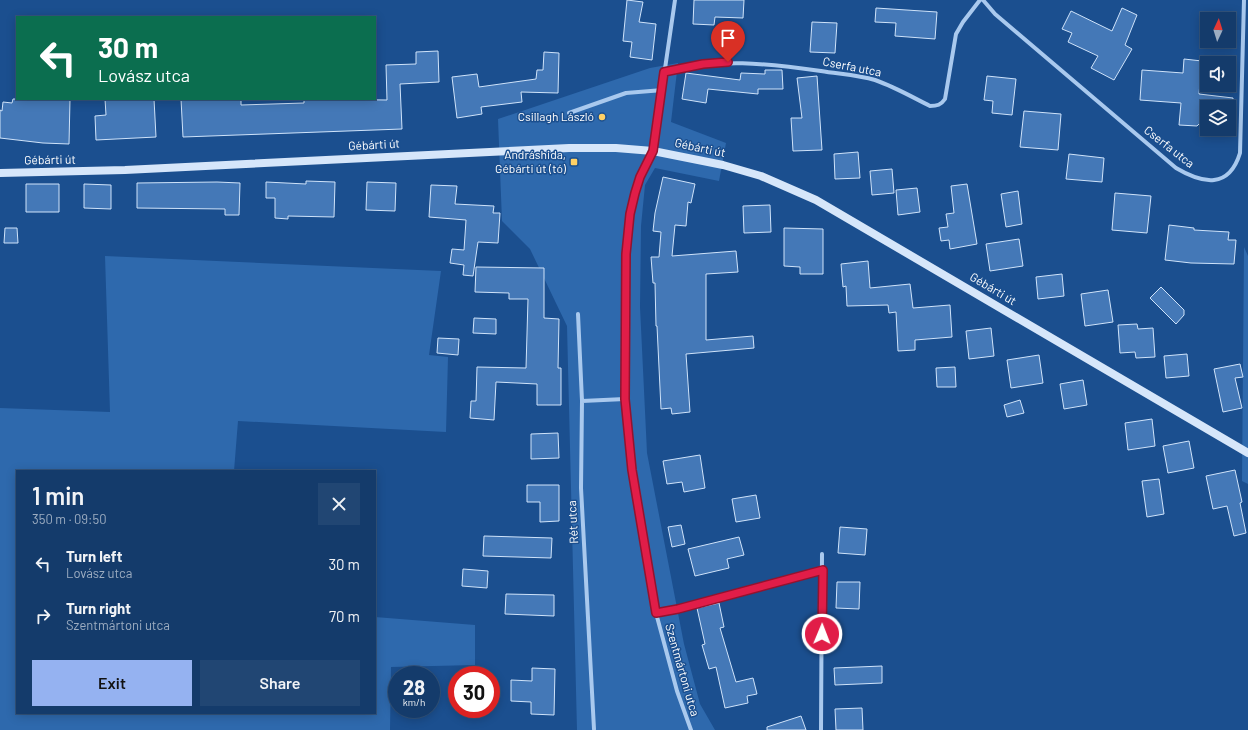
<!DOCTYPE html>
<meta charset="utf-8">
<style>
body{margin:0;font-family:Barlow,sans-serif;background:#214673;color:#f1f3f6;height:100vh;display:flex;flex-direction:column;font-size:15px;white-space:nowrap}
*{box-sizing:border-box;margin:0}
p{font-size:13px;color:#9dadc1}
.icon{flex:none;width:22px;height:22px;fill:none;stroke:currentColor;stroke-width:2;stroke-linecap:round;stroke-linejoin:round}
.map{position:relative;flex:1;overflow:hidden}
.side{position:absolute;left:16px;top:470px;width:360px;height:244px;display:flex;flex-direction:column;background:#143b6b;border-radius:0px;box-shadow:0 2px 10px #0003,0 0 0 1px #33557e}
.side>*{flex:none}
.guide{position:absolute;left:16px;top:16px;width:360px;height:84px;border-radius:0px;box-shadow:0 2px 10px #0003,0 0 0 1px #33557e;background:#0b6e4f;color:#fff;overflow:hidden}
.needle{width:26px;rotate:4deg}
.fabs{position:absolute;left:1200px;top:12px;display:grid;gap:8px}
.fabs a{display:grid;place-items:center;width:36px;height:36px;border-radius:0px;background:#143b6b;box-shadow:0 2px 10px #0003,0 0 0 1px #33557e;font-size:20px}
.speed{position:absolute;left:388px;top:666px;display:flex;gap:8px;font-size:20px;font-weight:700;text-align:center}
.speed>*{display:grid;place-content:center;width:52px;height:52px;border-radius:50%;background:#143b6b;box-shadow:0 2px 10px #0003,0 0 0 1px #33557e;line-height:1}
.speed small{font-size:10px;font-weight:400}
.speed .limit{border:6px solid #d22;background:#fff;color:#111}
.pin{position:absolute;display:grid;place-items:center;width:34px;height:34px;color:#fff;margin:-41px -17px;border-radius:50% 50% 50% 0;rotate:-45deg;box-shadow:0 0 4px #0007}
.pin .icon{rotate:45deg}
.me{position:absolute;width:44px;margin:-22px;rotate:1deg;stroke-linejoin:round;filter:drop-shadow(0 0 3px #0008)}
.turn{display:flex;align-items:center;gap:14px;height:84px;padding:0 16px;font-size:18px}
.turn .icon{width:52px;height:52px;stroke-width:2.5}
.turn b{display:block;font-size:28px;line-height:34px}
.round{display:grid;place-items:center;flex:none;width:42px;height:42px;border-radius:0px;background:#214673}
.head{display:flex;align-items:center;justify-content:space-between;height:68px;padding:0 16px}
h1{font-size:24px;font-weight:600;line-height:30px}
.cta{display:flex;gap:8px;margin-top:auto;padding:8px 16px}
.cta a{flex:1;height:46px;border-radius:0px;background:#95b2f1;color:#111;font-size:16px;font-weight:600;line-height:46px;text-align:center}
.cta a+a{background:#214673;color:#f1f3f6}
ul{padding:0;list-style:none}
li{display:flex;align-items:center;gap:12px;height:52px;padding:0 16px}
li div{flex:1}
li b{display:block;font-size:15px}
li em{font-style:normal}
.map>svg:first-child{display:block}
.green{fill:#2e69ad}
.building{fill:#4478b7;stroke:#cfe3fa}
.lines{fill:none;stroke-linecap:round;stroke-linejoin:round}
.minor{stroke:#a9c9ee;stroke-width:4}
.secondary{stroke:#d6e6fa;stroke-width:8}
.route-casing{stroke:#92132f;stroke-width:10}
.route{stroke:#e11d48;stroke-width:7}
.poi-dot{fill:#ffd166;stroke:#1b4f8f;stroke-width:1.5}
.labels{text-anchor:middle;stroke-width:3;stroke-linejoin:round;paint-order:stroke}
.street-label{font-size:12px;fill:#fff;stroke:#1b4f8f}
.poi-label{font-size:12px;fill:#fff;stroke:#1b4f8f;text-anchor:end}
</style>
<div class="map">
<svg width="1248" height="730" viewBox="0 0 1248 730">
<rect width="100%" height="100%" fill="#1b4f8f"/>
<path class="green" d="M678,63L671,122L726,143L719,181L655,168L645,185L641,226L640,307L647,453L684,644L700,704L715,730H577L567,326L530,249L502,221L498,119L650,68Z
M1244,247L1248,256V484L1242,481Z
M105,256L441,271L429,355L448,357L446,432L238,421L234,471H17V713H375V617L475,625V665L391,667L390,730H0V408L110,412Z"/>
<path class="building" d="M627,0L643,2L639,22L656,24L652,60L630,57L632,42L623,41Z
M694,0H744L743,18L715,17L714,25L693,24Z
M876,8L937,12L935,39L895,36L896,23L875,22Z
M1122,8L1137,15L1125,45L1132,49L1114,80L1091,68L1098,56L1068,42L1072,33L1062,29L1071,11L1112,31Z
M812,22L837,23L835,53L810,52Z
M438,51L439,82L400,84L402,129L183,137L181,99H241V105L304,103V99L387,100L386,65L416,64V52Z
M544,52L559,53L558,93L521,92L522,102L481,107L482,114L457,118L452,77L477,74L479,87L536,79L537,70H543Z
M1184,59L1202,61L1199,94L1233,98V107H1207V116L1197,126L1179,125L1181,103L1140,100L1142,70L1183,73Z
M765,70H782L783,89H758V94L708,89L706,103L682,99L686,73L740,80L741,73L765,74Z
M817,76L822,150L793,151L791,118H802L797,78Z
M987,76L1016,79L1012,115L992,113L993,101L984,100Z
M13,99H70L69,144L43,143L0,138V110L2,111L3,102L12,103Z
M105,99H154L156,137L96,140L95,116L106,115Z
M1024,111L1061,114L1058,150L1020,147Z
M858,152L860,178L835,179L834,154Z
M1069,154L1104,158L1102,182L1066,179Z
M892,169L894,193L872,195L870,171Z
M663,177L695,184L691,203L688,202L686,226L675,225L672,256L736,251L738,272L706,274V340L753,336L754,348L686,354L690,412L672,414L671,408L661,409L657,326H656L655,283H653L651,257H659L661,232L653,231L655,213Z
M306,181L335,182L334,217L288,216V219L275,218V198H266V182L306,184Z
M217,182L240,183L239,215H225V209L137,208V183Z
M367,182L396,183L395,211L366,210Z
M26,184H59V212H26Z
M84,184L111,185V209L84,208Z
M967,184L977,244L950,249L949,240L941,241L939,228L948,227L946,214L954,213L951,186Z
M431,185L457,186L455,204L494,206L493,213H500L498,243L478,242L473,276L463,275L464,265L450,263L452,249L464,250L466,220L429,217Z
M917,188L920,212L898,215L896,190Z
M1018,191L1022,224L1006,227L1001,194Z
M1115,193L1151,196L1147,233L1112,230Z
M770,205L771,232L744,233L743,206Z
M1169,225L1194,228V230L1229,232L1228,240H1236L1234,264L1191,263L1165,260Z
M5,228H17L18,243H4Z
M784,228L823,229V274H800V267L784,266Z
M1019,239L1023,266L990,271L986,244Z
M868,261L870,288L910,284L913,308L950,305L952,337L915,340V350L898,351L896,312L889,313L888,305L847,306L846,286L843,287L841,264Z
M476,267L544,268V318L559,319L558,368H561V405H537V384L496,382L494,420L470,418L471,401H476L477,367L526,368L528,299H509V293L475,292Z
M1062,274L1064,296L1038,299L1036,277Z
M1161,287L1184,310V315L1176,324L1150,298Z
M1108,290L1113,322L1085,326L1081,294Z
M474,318L496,319V334L473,333Z
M1137,324L1138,329L1153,328L1155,357L1136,358L1135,352L1120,353L1118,325Z
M991,328L994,356L969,359L966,331Z
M438,338L459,339L458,355L437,353Z
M1187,354L1189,376L1166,378L1164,356Z
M1039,355L1043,383L1011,388L1007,360Z
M1240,364L1243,377L1235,378L1242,408L1223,412L1214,369Z
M955,367L956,387H937L936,368Z
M1083,380L1087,405L1064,409L1060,384Z
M1020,400L1024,413L1007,417L1004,405Z
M1152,419L1155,446L1128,450L1125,423Z
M558,433L559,458L531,459V434Z
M1189,441L1194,468L1168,473L1163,446Z
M700,455L705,488L684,492L682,482L667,484L663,461Z
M1235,470L1242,502L1240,503L1246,533L1234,536L1227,506L1213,509L1206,476Z
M1159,479L1164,514L1147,517L1142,481Z
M527,485H559V521L540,522V502H527Z
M756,495L760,518L736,522L732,499Z
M681,525L685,544L672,547L668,527Z
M840,527L867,529L865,555L838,553Z
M484,536L552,538L551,558L483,556Z
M739,537L744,555L727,559L729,568L695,576L688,549Z
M463,569L488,571L487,588L462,586Z
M837,582H860L859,609L836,608Z
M506,594L554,595V616L505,614Z
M719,603L724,627L720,628L736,682L753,678L757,694L747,696L748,703L725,708L716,667L709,669L702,645L705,644L697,608Z
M882,666V683L835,685L834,668Z
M532,668L555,669L554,715L531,714V702L511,701V680L532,681Z
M862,708L863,730H836L835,709Z
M801,716L806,730H767V727Z"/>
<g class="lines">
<path class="minor" d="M675,0L653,151L640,177L635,193L627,234L625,399L632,470L656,613L677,691L691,730
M983,0L995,14L1176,168C1203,184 1229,189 1240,153L1244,0
M664,72C721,58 764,63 821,71C839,74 858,75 875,80C895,87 912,97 930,106C937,106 941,105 945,99L956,34L963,22L980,0
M569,113L626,93L663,90
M578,314L582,401L581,488L594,729
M582,401L625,399
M656,613L678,609L823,570
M821,730L822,554"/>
<path class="secondary" d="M0,173L125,170L569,148H616L653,151L723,165L761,176L816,200L1248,453"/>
</g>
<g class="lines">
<defs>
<path id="route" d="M728,62L703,64L664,72L653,151L640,177L635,193L630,214L626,254L625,399L632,470L656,613L678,609L823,570L822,634"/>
</defs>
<use href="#route" class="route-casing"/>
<use href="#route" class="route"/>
</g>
<g class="poi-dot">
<circle cx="602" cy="117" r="4"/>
<rect x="570" y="158" width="8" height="8" rx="2"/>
</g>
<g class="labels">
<g class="street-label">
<text transform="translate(852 67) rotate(11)" y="4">Cserfa utca</text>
<text transform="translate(374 145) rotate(-3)" y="4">Gébárti út</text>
<text transform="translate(1169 147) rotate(38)" y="4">Cserfa utca</text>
<text transform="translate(700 148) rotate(12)" y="4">Gébárti út</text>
<text transform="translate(50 160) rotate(-1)" y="4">Gébárti út</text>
<text transform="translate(993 289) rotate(31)" y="4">Gébárti út</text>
<text transform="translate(573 522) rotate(-93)" y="4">Rét utca</text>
<text transform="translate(682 670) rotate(74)" y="4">Szentmártoni utca</text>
</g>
<g class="poi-label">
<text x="594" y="121">Csillagh László</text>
<text x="566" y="159">Andráshida,<tspan x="566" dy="14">Gébárti út (tó)</tspan></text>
</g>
</g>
</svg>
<div class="fabs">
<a><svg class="needle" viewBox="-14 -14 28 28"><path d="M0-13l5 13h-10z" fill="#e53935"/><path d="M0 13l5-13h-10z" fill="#9dadc1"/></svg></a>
<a><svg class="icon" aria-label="sound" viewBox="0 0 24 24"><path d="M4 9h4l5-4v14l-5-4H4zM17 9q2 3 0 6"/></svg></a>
<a><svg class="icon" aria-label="layers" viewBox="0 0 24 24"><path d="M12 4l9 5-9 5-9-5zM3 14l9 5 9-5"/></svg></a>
</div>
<div class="speed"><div>28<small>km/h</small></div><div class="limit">30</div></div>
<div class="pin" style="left:728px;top:62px;background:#d93025"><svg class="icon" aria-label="arrive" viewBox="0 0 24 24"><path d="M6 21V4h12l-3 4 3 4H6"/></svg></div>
<svg class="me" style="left:822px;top:634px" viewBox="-20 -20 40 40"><circle r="17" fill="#e11d48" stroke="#fff" stroke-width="3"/><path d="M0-11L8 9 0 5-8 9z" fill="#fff"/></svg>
<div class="guide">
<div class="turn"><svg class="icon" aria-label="left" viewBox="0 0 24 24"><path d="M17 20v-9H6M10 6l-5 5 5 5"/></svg><div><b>30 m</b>Lovász utca</div></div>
</div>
<section class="side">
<div class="head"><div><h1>1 min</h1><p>350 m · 09:50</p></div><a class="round"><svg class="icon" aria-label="close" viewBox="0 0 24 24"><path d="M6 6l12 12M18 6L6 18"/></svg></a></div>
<ul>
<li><svg class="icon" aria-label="left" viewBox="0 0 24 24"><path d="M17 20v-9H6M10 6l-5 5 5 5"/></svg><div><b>Turn left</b><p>Lovász utca</p></div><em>30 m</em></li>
<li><svg class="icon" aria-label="right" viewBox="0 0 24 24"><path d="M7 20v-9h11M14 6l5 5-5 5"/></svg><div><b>Turn right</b><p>Szentmártoni utca</p></div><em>70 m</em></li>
</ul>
<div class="cta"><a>Exit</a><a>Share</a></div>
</section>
</div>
